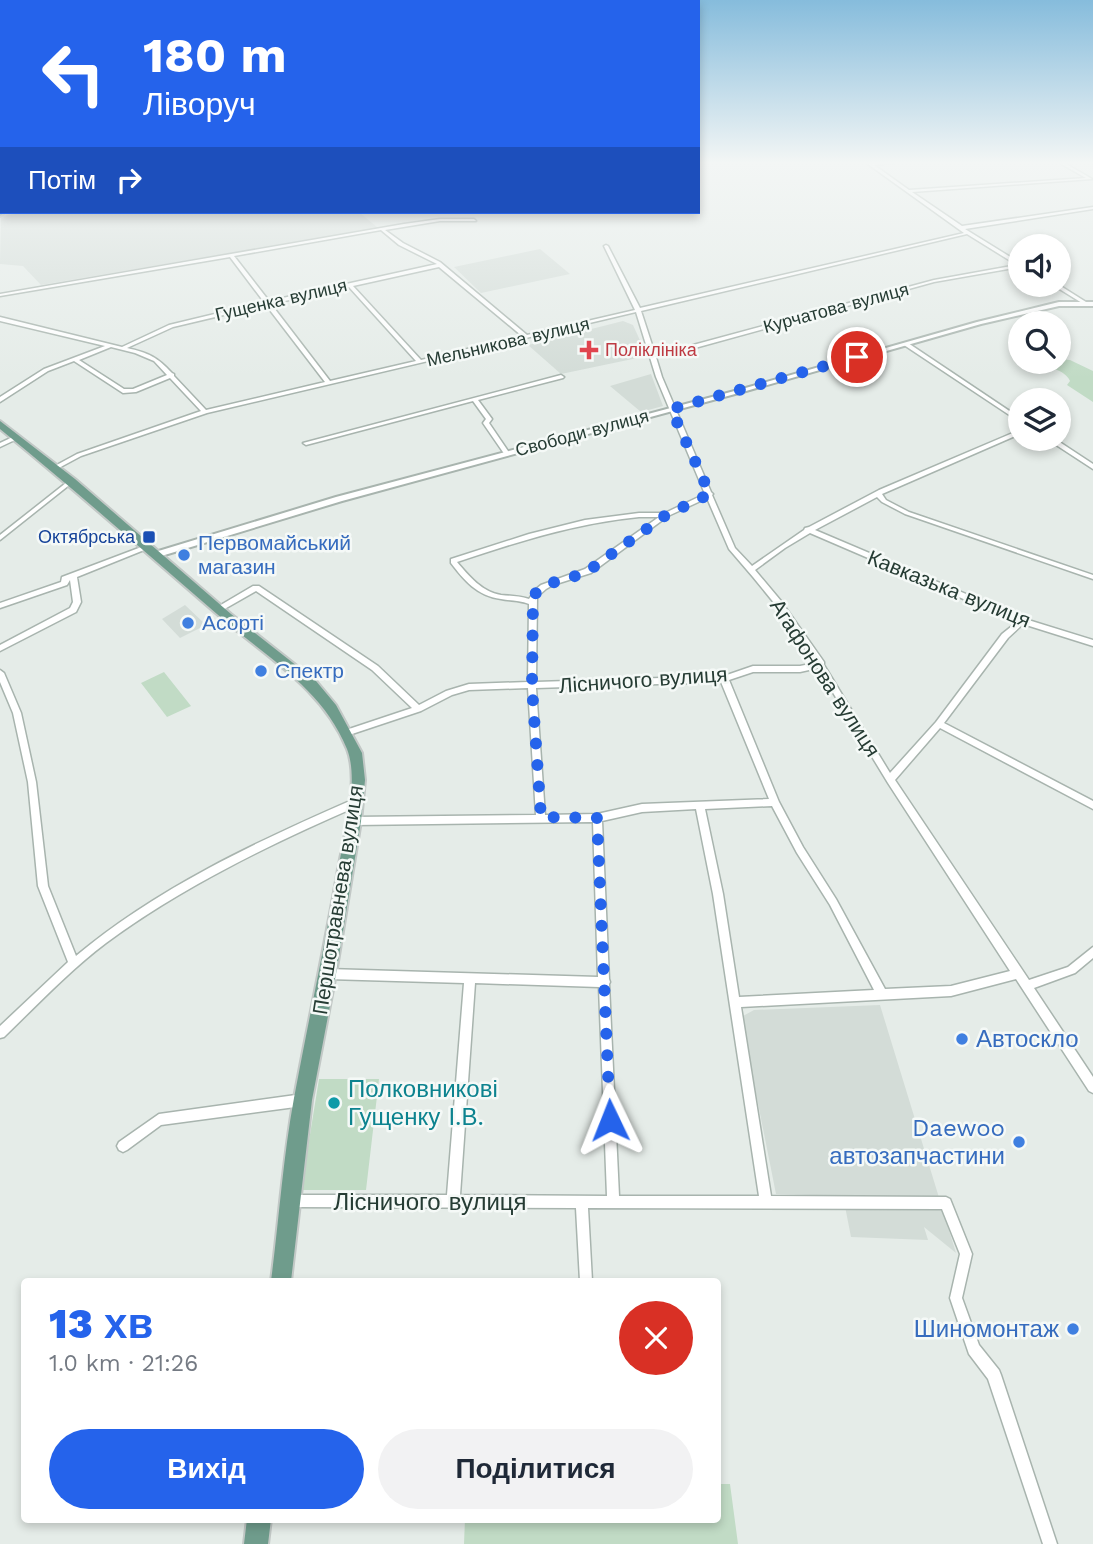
<!DOCTYPE html>
<html lang="uk">
<meta charset="utf-8">
<style>
body{margin:0;font-family:"Work Sans",sans-serif;background:#f2f2f3;color:#1f2937;height:100vh;display:flex;flex-direction:column;font-size:26px;white-space:nowrap}
*{box-sizing:border-box;margin:0}
p{font-size:23px;color:#747a83}
.icon{flex:none;width:38px;height:38px;fill:none;stroke:currentColor;stroke-width:2;stroke-linecap:round;stroke-linejoin:round}
.map{position:relative;flex:1;overflow:hidden}
.side{position:absolute;left:21px;top:1278px;width:700px;height:245px;display:flex;flex-direction:column;background:#fff;border-radius:7px;box-shadow:0 4px 10px #0003}
.side>*{flex:none}
.guide{position:absolute;left:0px;top:0px;width:700px;height:214px;box-shadow:0 4px 10px #0003;background:#2563eb;color:#fff;overflow:hidden}
.buttons{position:absolute;left:1008px;top:234px;display:grid;gap:14px}
.buttons a{display:grid;place-items:center;width:63px;height:63px;border-radius:50%;background:#fff;box-shadow:0 4px 10px #0003;font-size:35px}
.pin{position:absolute;display:grid;place-items:center;width:60px;height:60px;color:#fff;margin:-30px;border:4px solid #fff;border-radius:50%;box-shadow:0 2px 7px #0007}
.me{position:absolute;width:77px;margin:-38px;rotate:358deg;stroke-linejoin:round;filter:drop-shadow(0 0 5px #0008)}
.turn{display:flex;align-items:center;gap:24px;height:147px;padding:0 28px;font-size:32px}
.turn .icon{width:91px;height:91px;stroke-width:2.5}
.turn b{display:block;font-size:49px;line-height:60px}
.then{display:flex;align-items:center;height:66px;padding:0 28px;background:#0003;gap:14px;font-size:26px}
.round{display:grid;place-items:center;flex:none;width:74px;height:74px;border-radius:37px;background:#f2f2f3}
.headline{display:flex;align-items:center;justify-content:space-between;height:119px;padding:0 28px}
h1{font-size:42px;font-weight:800;line-height:52px;color:#2563eb}
.primary-button{display:flex;gap:14px;margin-top:auto;padding:14px 28px}
.primary-button a{flex:1;height:80px;border-radius:42px;background:#2563eb;color:#fff;font-size:28px;font-weight:800;line-height:80px;text-align:center}
.primary-button a+a{background:#f2f2f3;color:#1f2937}
.map>svg:first-child{display:block}
.built{fill:#d3dcd7}
.green{fill:#c1dbc5}
.lines{fill:none;stroke-linecap:round;stroke-linejoin:round}
.minor-casing{stroke:#a8b4ae;stroke-width:3}
.tertiary-casing{stroke:#a8b4ae;stroke-width:4}
.primary-casing{stroke:#c2c8c6;stroke-width:4}
.minor{fill:#fff;fill-rule:evenodd}
.tertiary{fill:#fff;fill-rule:evenodd}
.primary{fill:#6f9c8c;fill-rule:evenodd}
.route{stroke:#2563eb;stroke-width:12;stroke-dasharray:0 21.6}
.health-dot{fill:#e0444e;stroke:#f5f9f7;stroke-width:2.5}
.transit-dot{fill:#1a4fb4;stroke:#f5f9f7;stroke-width:2.5}
.shop-dot{fill:#3f7fe0;stroke:#f5f9f7;stroke-width:2.5}
.culture-dot{fill:#0f9aa8;stroke:#f5f9f7;stroke-width:2.5}
.labels{text-anchor:middle;stroke-width:5;stroke-linejoin:round;paint-order:stroke}
.far-street-label{font-size:18px;fill:#263c34;stroke:#f5f9f7}
.far-health-label{font-size:18px;fill:#be3a42;stroke:#f5f9f7;text-anchor:start}
.far-transit-label{font-size:18px;fill:#164399;stroke:#f5f9f7;text-anchor:end}
.shop-label{font-size:21px;fill:#366cbe;stroke:#f5f9f7;text-anchor:start}
.street-label{font-size:21px;fill:#263c34;stroke:#f5f9f7}
.near-shop-label{font-size:24px;fill:#366cbe;stroke:#f5f9f7;text-anchor:end}
.near-culture-label{font-size:24px;fill:#0d838f;stroke:#f5f9f7;text-anchor:start}
.near-street-label{font-size:24px;fill:#263c34;stroke:#f5f9f7}
</style>
<div class="map">
<svg width="1093" height="1544" viewBox="0 0 1093 1544">
<rect width="100%" height="100%" fill="#e5ece8"/>
<path class="built" d="M30,212H359L378,228L41,285L23,266L0,264L1,216Z
M540,249L570,274L481,293L454,267Z
M623,321L633,325L647,356L561,374L528,345Z
M651,374L663,406L641,412L610,386Z
M185,605L206,625L180,638L162,619Z
M880,1005L956,1253L924,1227L928,1240L851,1237L843,1196L776,1194L742,1023L743,1016L754,1010Z"/>
<path class="green" d="M1059,359L1070,360L1093,371V402L1067,385L1070,381C1065,369 1046,367 1034,362H1059Z
M164,672L191,706L167,717L141,683Z
M319,1079H379L366,1190H301Z
M718,1484H730L738,1544H464L465,1519H718Z"/>
<g class="lines">
<defs>
<path id="minor" d="M865,162H901L874,165L909,190L1086,178L1058,162H1063L1092,179L912,192L962,226L1093,207V209L965,229L1020,263V267L934,282L684,351L655,354L662,377L711,492L713,494L712,495L735,548L752,566L804,530L805,528L809,527L879,490L1020,430V434L882,494L886,500L909,512L1093,575V579L905,514L882,502L877,497L815,530L1025,619L1093,640V646L1023,624L1008,638L944,723L1093,801V809L940,728L895,780L1029,980L1068,967L1093,947V958L1075,973L1034,988L1093,1077V1093L1089,1091L1016,979L951,996L741,1007L771,1196L946,1197L950,1199L972,1254L962,1298L979,1345L999,1370L1001,1375L1057,1544H1043L988,1379L969,1354L950,1298L960,1254L942,1209L588,1208L592,1281H580L576,1208L291,1207L287,1205L285,1201L287,1197L291,1195H447L464,983L328,979L324,977L323,974L324,971L328,969L598,977L593,822L354,825L351,824L349,821L351,818L354,817L536,815L528,688L469,690L452,695L421,711L346,736L343,735L342,733L343,731L412,708L372,670L256,591L221,611H218L214,609L253,586H259L378,666L419,705L446,691L469,684L528,682L529,604C520,600 511,601 501,599C477,596 464,580 451,563V559L529,534L585,520L639,513H665L705,494L656,377L636,312L207,413L81,456L55,470L52,468L53,467L77,454L201,411L170,378L136,392L123,393L74,361L48,371L0,402V397L44,369L105,346L0,321V317L122,347L169,325L264,302L230,257L0,296V294L404,224L440,219H474L476,221H440L385,230L403,243L440,262L527,335L635,310L604,246L606,245L608,246L640,308L964,233ZM381,230L399,245L437,264L269,301L234,256ZM967,234L1017,265L934,280L682,348L654,351L641,311ZM439,267L522,336L421,360L353,286ZM349,287L416,361L330,381L271,304ZM266,305L325,382L206,410L174,376V374L172,373C157,357 149,353 127,348L173,327ZM111,347L135,353L154,361L167,375L133,389H124L79,360ZM707,498L729,549L753,577L775,604L815,663L800,666H753L724,676L536,682L537,597L546,589L553,585L591,573L668,516ZM639,517H659L585,569L541,585L535,590L529,599C520,596 511,596 501,595C482,592 469,576 457,562C517,542 576,523 639,517ZM810,533L1017,622L1002,634L936,722L890,773L824,665V662L781,601L755,570L785,548ZM818,668L888,783L1010,971L951,986L885,989L836,899L803,847L779,802L729,680L753,672H800ZM721,682L769,799L642,804L597,814L545,815L536,688ZM772,806L797,853L830,905L874,990L739,997L723,894L705,809ZM696,809L713,894L759,1196H619L609,984L610,982L609,979L602,821L642,812ZM475,983L599,987L607,1196L460,1195Z
M1053,285H1059L1086,302L1082,303Z
M904,343H908L1020,418V422L904,345Z
M561,375L564,377L563,378L478,400L492,419L489,423L510,454L509,455H505L483,423L486,419L473,401L306,445L303,443Z
M17,435L20,437L19,438L0,447V443Z
M1047,439H1055L1093,464V469Z
M71,479L74,481L73,482L0,540V535Z
M144,546H148L149,548L77,577L81,602L76,612L0,651V645L70,608L73,602L70,580L67,585L0,608V603L61,582L62,577Z
M0,670L4,673L21,713L36,782L48,886L76,956C157,888 256,842 352,800H358L359,803L358,806C271,844 183,886 106,943C69,971 37,1005 4,1037L0,1038V1026L68,962L38,886L28,782L13,713L0,682Z
M303,1094L307,1096L309,1100L307,1104L303,1106L161,1125L127,1150L123,1152L119,1150L117,1146L119,1142L159,1114Z"/>
<path id="tertiary" d="M1059,302H1093V306H1059L981,324L746,391L342,501L158,557H152L151,555L152,553L336,497L742,389L977,322Z"/>
<path id="primary" d="M0,172H2L0,178Z
M0,210H2L5,212L0,216Z
M0,421L75,479L231,614L316,681L336,705L362,753L365,780L361,821L336,974L312,1100L291,1281H271C279,1220 283,1158 294,1098C308,1023 324,949 337,875C343,840 360,782 347,749C322,687 265,657 217,614C145,552 74,489 0,429Z
M247,1519H271L268,1544H244Z"/>
</defs>
<use href="#minor" class="minor-casing"/>
<use href="#tertiary" class="tertiary-casing"/>
<use href="#primary" class="primary-casing"/>
<use href="#minor" class="minor"/>
<use href="#tertiary" class="tertiary"/>
<use href="#primary" class="primary"/>
</g>
<linearGradient id="sky" x2="0" y2="1"><stop stop-color="#86bcdc"/><stop offset="0.43" stop-color="#f3f6f5"/><stop offset="1" stop-color="#f3f6f5" stop-opacity="0"/></linearGradient>
<rect width="1093" height="378" fill="url(#sky)"/>
<g class="lines">
<path class="route" d="M610,1120L597,818L541,817L532,687L533,597C543,580 571,580 588,571L666,515L710,494L671,409L857,357"/>
</g>
<path class="health-dot" d="M585.5 339.5h7v7h7v7h-7v7h-7v-7h-7v-7h7z"/>
<rect class="transit-dot" x="142" y="530" width="14" height="14" rx="3.5"/>
<g class="shop-dot">
<circle cx="184" cy="555" r="7"/>
<circle cx="188" cy="623" r="7"/>
<circle cx="261" cy="671" r="7"/>
<circle cx="962" cy="1039" r="7"/>
<circle cx="1019" cy="1142" r="7"/>
<circle cx="1073" cy="1329" r="7"/>
</g>
<circle class="culture-dot" cx="334" cy="1103" r="7"/>
<g class="labels">
<g class="far-street-label">
<text transform="translate(281 300) rotate(-13)" y="6">Гущенка вулиця</text>
<text transform="translate(836 308) rotate(-15)" y="6">Курчатова вулиця</text>
<text transform="translate(508 342) rotate(-13)" y="6">Мельникова вулиця</text>
<text transform="translate(582 433) rotate(-15)" y="6">Свободи вулиця</text>
</g>
<g class="far-health-label">
<text x="605" y="356">Поліклініка</text>
</g>
<g class="far-transit-label">
<text x="135" y="543">Октябрська</text>
</g>
<g class="shop-label">
<text x="198" y="550">Первомайський<tspan x="198" dy="24">магазин</tspan></text>
<text x="202" y="630">Асорті</text>
<text x="275" y="678">Спектр</text>
</g>
<g class="street-label">
<text transform="translate(949 589) rotate(22)" y="7">Кавказька вулиця</text>
<text transform="translate(825 678) rotate(57)" y="7">Агафонова вулиця</text>
<text transform="translate(643 680) rotate(-4)" y="7">Лісничого вулиця</text>
<text transform="translate(338 900) rotate(-81)" y="7">Першотравнева вулиця</text>
</g>
<g class="near-shop-label">
<text x="976" y="1047" text-anchor="start">Автоскло</text>
<text x="1005" y="1136">Daewoo<tspan x="1005" dy="28">автозапчастини</tspan></text>
<text x="1059" y="1337">Шиномонтаж</text>
</g>
<g class="near-culture-label">
<text x="348" y="1097">Полковникові<tspan x="348" dy="28">Гущенку І.В.</tspan></text>
</g>
<g class="near-street-label">
<text x="430" y="1210">Лісничого вулиця</text>
</g>
</g>
</svg>
<div class="buttons">
<a><svg class="icon" aria-label="sound" viewBox="0 0 24 24"><path d="M4 9h4l5-4v14l-5-4H4zM17 9q2 3 0 6"/></svg></a>
<a><svg class="icon" aria-label="search" viewBox="0 0 24 24"><circle cx="10" cy="10" r="6"/><path d="M15 15l6 6"/></svg></a>
<a><svg class="icon" aria-label="layers" viewBox="0 0 24 24"><path d="M12 4l9 5-9 5-9-5zM3 14l9 5 9-5"/></svg></a>
</div>
<div class="pin" style="left:857px;top:357px;background:#d93025"><svg class="icon" aria-label="arrive" viewBox="0 0 24 24"><path d="M6 21V4h12l-3 4 3 4H6"/></svg></div>
<svg class="me" style="left:610px;top:1120px" viewBox="-20 -20 40 40"><path d="M0-17L14 15 0 8-14 15z" fill="#2563eb" stroke="#fff" stroke-width="4"/></svg>
<div class="guide">
<div class="turn"><svg class="icon" aria-label="left" viewBox="0 0 24 24"><path d="M17 20v-9H6M10 6l-5 5 5 5"/></svg><div><b>180 m</b>Ліворуч</div></div>
<div class="then">Потім<svg class="icon" aria-label="right" viewBox="0 0 24 24"><path d="M7 20v-9h11M14 6l5 5-5 5"/></svg></div>
</div>
<section class="side">
<div class="headline"><div><h1>13 хв</h1><p>1.0 km · 21:26</p></div><a class="round" style="background:#d93025;color:#fff"><svg class="icon" aria-label="close" viewBox="0 0 24 24"><path d="M6 6l12 12M18 6L6 18"/></svg></a></div>
<div class="primary-button"><a>Вихід</a><a>Поділитися</a></div>
</section>
</div>
